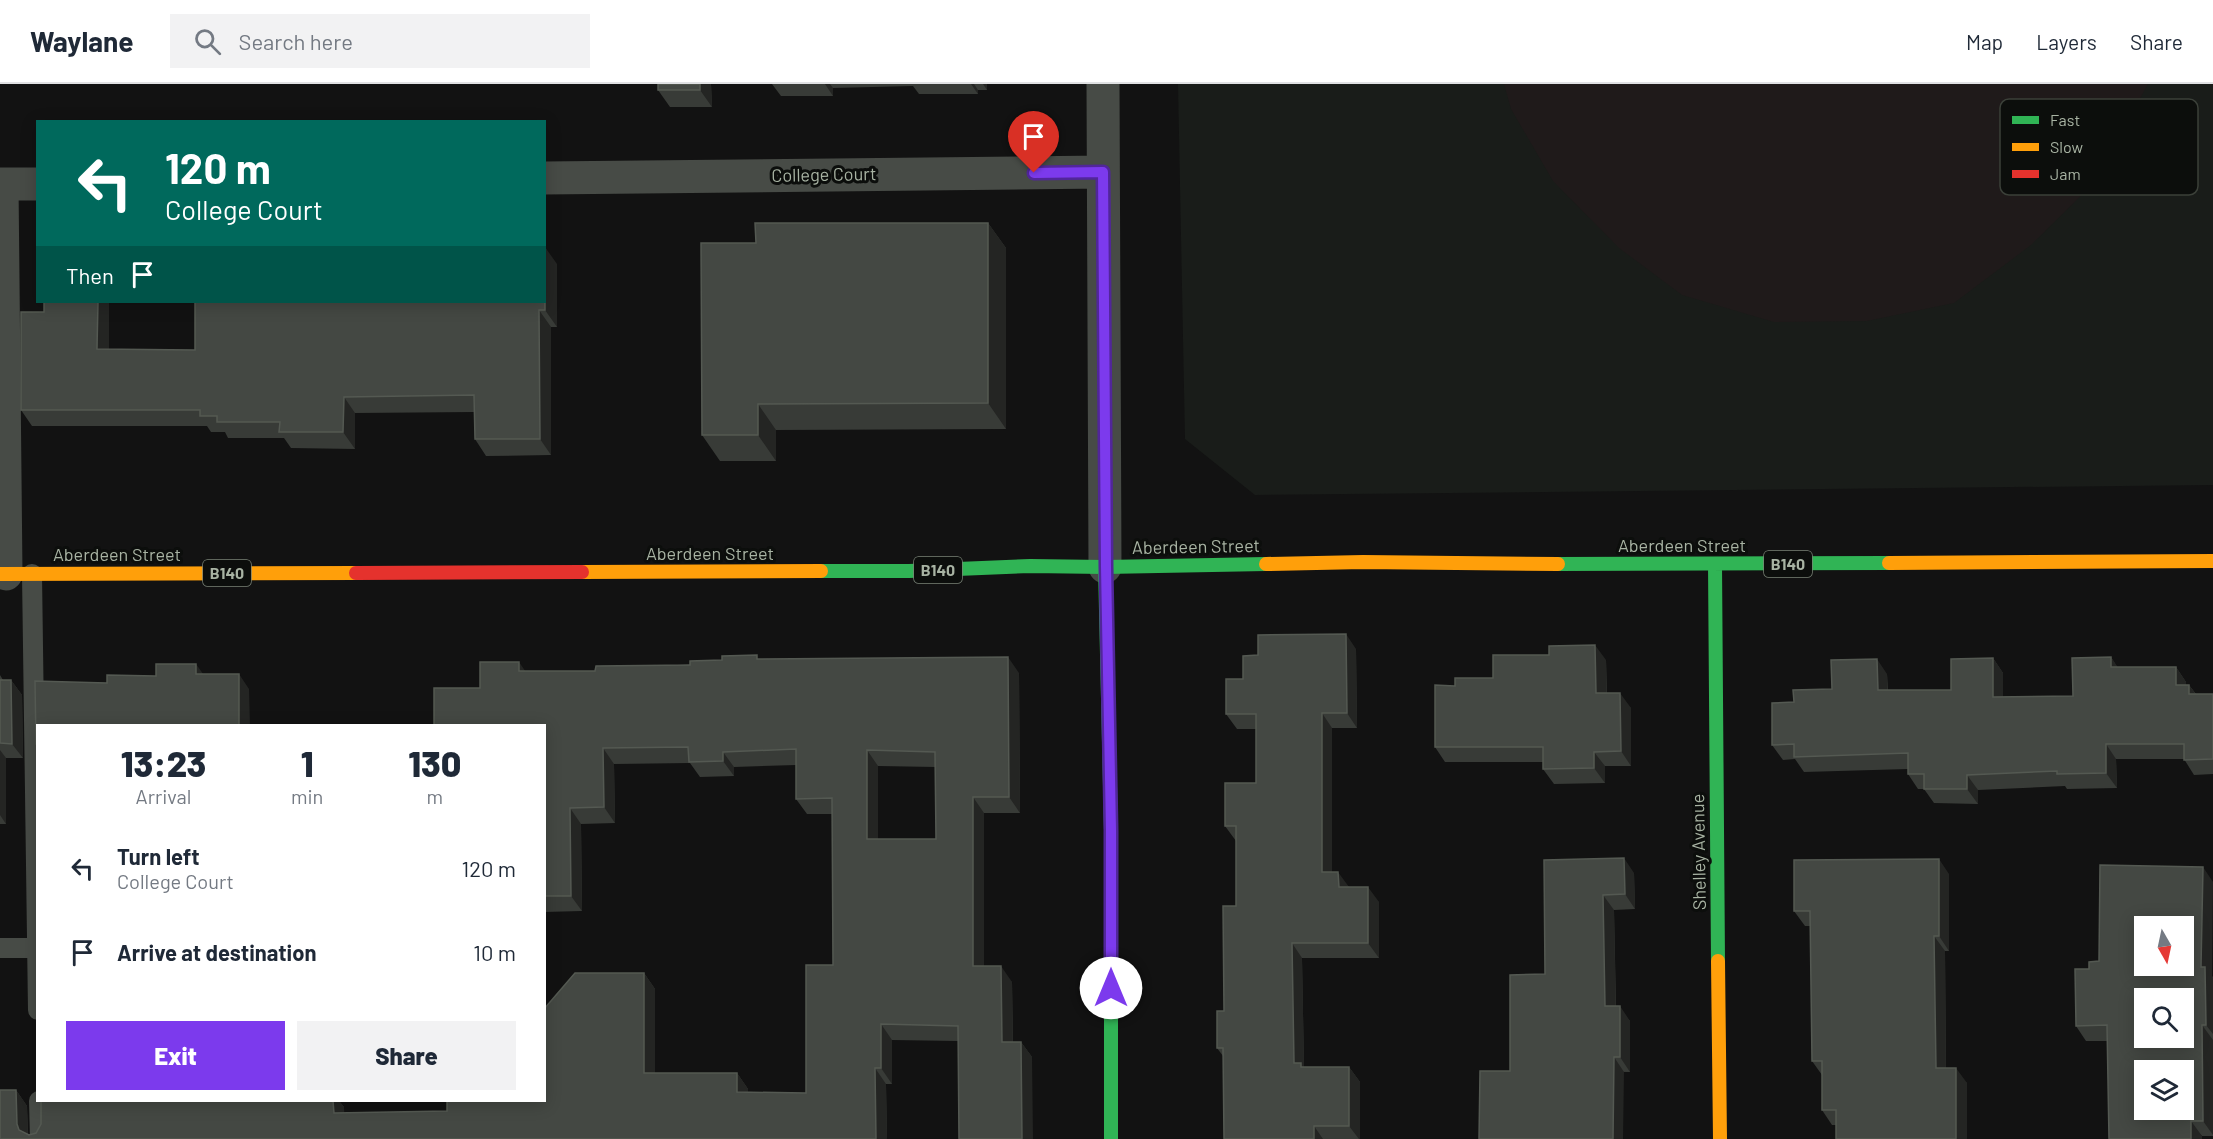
<!DOCTYPE html>
<style>
body{margin:0;font-family:Barlow,sans-serif;background:#f2f2f3;color:#1f2937;height:100vh;display:flex;flex-direction:column;font-size:22px;white-space:nowrap}
*{box-sizing:border-box;margin:0}
p{font-size:20px;color:#747a83}
.icon{flex:none;width:33px;height:33px;fill:none;stroke:currentColor;stroke-width:2;stroke-linecap:round;stroke-linejoin:round}
.map{position:relative;flex:1;overflow:hidden}
.panel{position:absolute;left:36px;top:640px;width:510px;height:378px;display:flex;flex-direction:column;background:#fff;border-radius:0px;box-shadow:0 3px 15px #0003}
.panel>*{flex:none}
.guide{position:absolute;left:36px;top:36px;width:510px;height:183px;border-radius:0px;box-shadow:0 3px 15px #0003;background:#00695c;color:#fff;overflow:hidden}
.needle{width:39px;rotate:171deg}
.controls{position:absolute;left:2134px;top:832px;display:grid;gap:12px}
.controls a{display:grid;place-items:center;width:60px;height:60px;border-radius:0px;background:#fff;box-shadow:0 3px 15px #0003;font-size:30px}
.pin{position:absolute;display:grid;place-items:center;width:51px;height:51px;color:#fff;margin:-62px -26px;border-radius:50% 50% 50% 0;rotate:-45deg;box-shadow:0 0 6px #0007}
.pin .icon{rotate:45deg}
.me{position:absolute;width:66px;margin:-33px;rotate:0deg;stroke-linejoin:round;filter:drop-shadow(0 0 4px #0008)}
.turn{display:flex;align-items:center;gap:21px;height:126px;padding:0 30px;font-size:27px}
.turn .icon{width:78px;height:78px;stroke-width:2.5}
.turn b{display:block;font-size:42px;line-height:51px}
.then{display:flex;align-items:center;height:57px;padding:0 30px;background:#0003;gap:12px;font-size:22px}
.eta{display:flex;justify-content:space-evenly;align-items:center;height:102px;text-align:center}
.eta b{font-size:36px;font-weight:800;line-height:42px}
.primary-button{display:flex;gap:12px;margin-top:auto;padding:12px 30px}
.primary-button a{flex:1;height:69px;border-radius:0px;background:#7c3aed;color:#fff;font-size:24px;font-weight:800;line-height:69px;text-align:center}
.primary-button a+a{background:#f2f2f3;color:#1f2937}
ul{padding:0;list-style:none}
li{display:flex;align-items:center;gap:18px;height:84px;padding:0 30px}
li div{flex:1}
li b{display:block;font-size:22px}
li em{font-style:normal}
header{display:flex;align-items:center;gap:36px;box-sizing:border-box;height:84px;padding:0 30px;background:#fff;border-bottom:2px solid #e0e1e3}
header strong{font-size:28px}
nav{display:flex;gap:33px;margin-inline-start:auto;font-size:21px}
.search{width:420px;height:54px;background:#f2f2f3;display:flex;align-items:center;gap:15px;box-sizing:border-box;padding:0 21px;border-radius:0px;color:#747a83;font-size:22px}
.map>svg:first-child{display:block}
.built{fill:#191c19}
.green{fill:#1f1a1a}
.lines{fill:none;stroke-linecap:round;stroke-linejoin:round}
.lane{stroke:#474b46;stroke-width:20}
.street{stroke:#474b46;stroke-width:33}
.fast{stroke:#30b455;stroke-width:14}
.slow{stroke:#ff9f0a;stroke-width:14}
.jam{stroke:#e5322d;stroke-width:14}
.wall{fill:#383b37;fill-rule:evenodd}
.shaded-wall{fill:#242523}
.building{fill:#444843;stroke:#545952;stroke-width:1.5;fill-rule:evenodd}
.route-casing{stroke:#51269a;stroke-width:15}
.route{stroke:#7c3aed;stroke-width:10}
.labels{text-anchor:middle;stroke-width:6;stroke-linejoin:round;paint-order:stroke}
.shield{fill:#0c0e0c;stroke:#798276;stroke-width:1.5}
.shield-label{font-size:16px;font-weight:bold;fill:#a8b3a3}
.street-label{font-size:18px;fill:#a8b3a3;stroke:#0c0e0c}
.key{fill:#0c0e0c;stroke:#3b4039;stroke-width:1.5}
.key-label{font-size:16px;fill:#a8b3a3}
</style>
<header>
<strong>Waylane</strong>
<div class="search"><svg class="icon" aria-label="search" viewBox="0 0 24 24"><circle cx="10" cy="10" r="6"/><path d="M15 15l6 6"/></svg>Search here</div>
<nav><a>Map</a><a>Layers</a><a>Share</a></nav>
</header>
<div class="map">
<svg width="2213" height="1055" viewBox="0 0 2213 1055">
<rect width="100%" height="100%" fill="#121212"/>
<path class="built" d="M1178,0H2213V401L1255,411L1185,355Z"/>
<path class="green" d="M1504,0H2148L2091,102L2031,161L1954,219L1867,237L1774,238L1682,211L1619,164L1553,97L1511,25Z"/>
<g class="lines">
<path class="lane" d="M32,490L38,926
M0,864H36
M39,1017L40,1055"/>
<path class="street" d="M1103,0L1105,483
M544,94L1103,88
M6,490L2,100H38"/>
<path class="fast" d="M1558,480L1889,479
M1715,480L1718,877
M1105,483L1111,746V1055
M821,487H909L1030,482L1105,483L1266,480"/>
<path class="slow" d="M1889,479L2213,477
M1266,480L1363,478L1558,480
M582,488L821,487
M0,490L356,489
M1718,877L1720,1055"/>
<path class="jam" d="M356,489L582,488"/>
</g>
<path class="wall" d="M658,0H711L712,23H670L658,6Z
M772,0H987V6H978V10H919L913,2L833,4V12H781Z
M988,139L1006,164V345L776,346V377H720L702,351L756,159Z
M557,180V243H551V371L486,372L475,355L474,328L355,329V365L291,364L284,354H228L225,348H211L207,342H32L21,326L44,228L109,265L195,266Z
M1356,565L1357,644H1332V788L1349,803L1379,818V874H1302L1304,983H1349L1360,998V1055H1224L1223,972L1217,964L1224,927L1236,822V757L1225,742L1256,699V645H1237L1226,630L1243,595L1258,571Z
M2111,573L2117,583H2176L2186,598V601H2189L2196,610H2213V690L2194,691L2184,675H2116L2117,704L2067,705L2065,702L1978,706V720L1934,719L1924,705H1918L1908,690V685L1804,688L1795,675L1783,676L1772,661L1794,618L1832,605L1887,590L1888,606H1951L1993,574L2003,589V613L2073,612Z
M759,575L1019,589L1020,729H984V882L1012,898L1013,958H1021L1032,973L958,957L892,956V1000H886L887,1055H0L16,1006L27,1022L28,1051H29L36,1049L41,1040V1017H339L344,1023V1029L447,1027L644,889L655,905V989H737L748,1005V1008L806,1009L833,881L832,730H807L796,715V681L734,683V692L700,693L690,679L614,680L615,739L581,740L582,827L544,828V642L480,604L525,587H595ZM878,682L936,683V755H878Z
M1606,576L1607,609L1631,624V682H1605V699L1554,700L1543,685V678H1445L1435,663L1455,602L1493,594Z
M0,591L3,596H11L22,611L23,674H6V740H0Z
M1544,776L1634,789L1635,825L1614,826L1616,922L1630,937V988L1510,987L1545,890Z
M1949,790V867H1945L1946,984L1967,999V1055H1836V1041H1832L1822,1026V991L1812,977L1811,842H1805L1794,827Z
M2089,885L2212,892L2213,894V1052H2202L2107,957H2086L2076,942Z"/>
<path class="shaded-wall" d="M700,0H711L712,23L700,6Z
M825,0H830L833,4V12Z
M971,0H974L978,6V10Z
M983,0H987V6Z
M988,139L1006,164V345L988,319Z
M545,163L557,180V243L545,226Z
M98,218H109V281L97,265Z
M539,226L551,243V371L540,355Z
M344,313L355,329V365L343,348Z
M758,320L776,346V377L758,351Z
M1346,550L1356,565L1357,644L1347,629Z
M1595,561L1606,576L1607,624L1596,609Z
M1008,573L1019,589L1020,729L1009,713Z
M2111,573L2121,588L2111,583Z
M1993,574L2003,589V628L1993,613Z
M1877,575L1887,590L1888,621L1878,606Z
M519,578L530,594L519,587Z
M196,580L206,594L196,590Z
M2176,583L2186,598V616L2176,601Z
M239,590L249,605L250,642H239Z
M11,596L22,611L23,674L12,660Z
M2189,601L2200,616L2189,610Z
M1620,609L1631,624V682L1621,667Z
M1322,629L1332,644V803L1322,788Z
M2106,660L2116,675L2117,704L2106,689Z
M603,664L614,680L615,739L604,723Z
M0,666L6,674V740L0,731Z
M867,666L878,682V771L867,755Z
M723,668L734,683V692L723,677Z
M1594,668L1605,682V699L1594,684Z
M1967,691L1978,706V720L1967,705Z
M973,713L984,729V898L973,882Z
M570,724L581,740L582,827L571,812Z
M1624,774L1634,789L1635,825L1625,810Z
M1939,775L1949,790V867L1939,852Z
M2203,783L2213,798L2212,892L2213,894V950L2206,941L2201,883Z
M1338,788L1349,803H1339Z
M1368,803L1379,818V874L1368,859Z
M1603,811L1614,826L1616,937L1605,922Z
M1934,852L1945,867L1946,999L1936,984Z
M1292,859L1302,874L1304,983L1312,994L1294,979Z
M1001,882L1012,898L1013,973L1002,958Z
M644,889L655,905V1005L644,989Z
M1620,922L1630,937V988L1620,973Z
M881,940L892,956V1000L881,984Z
M2202,941L2213,956V1051L2203,1037Z
M1021,958L1032,973L1033,1055H1022Z
M1614,973L1624,988L1623,1055H1613Z
M1349,983L1360,998V1055H1359L1349,1042Z
M875,984L886,1000L887,1055H876Z
M1956,984L1967,999V1055H1956Z
M737,989L748,1005V1023L737,1008Z
M16,1006L27,1022L28,1055L19,1046L17,1040Z
M333,1017H339L344,1023L345,1045L334,1029Z
M2191,1037L2202,1052V1055H2191Z
M1314,1042L1323,1055H1314Z"/>
<path class="building" d="M658,0H700V6H658Z
M755,139H988V319L758,320V351H702L701,159H756Z
M544,163H545V226H539L540,355H475L474,311L344,313L343,348H279L280,338H217V332H200V326H21V228H44V218H98L97,265L195,266V218H544Z
M1346,550L1347,629H1322V788H1338L1339,803H1368V859H1292L1294,979H1301V983H1349V1042H1314V1055H1224L1223,964H1217V927H1224L1223,822H1236V742H1225V699H1256V630H1226V595H1243V572L1258,571V551Z
M1595,561L1596,609H1620L1621,667L1594,668V684L1543,685V663H1435V601L1455,602V594H1493V571H1549V562Z
M757,571V575L1008,573L1009,713H973V882H1001L1002,958H1021L1022,1055H959L958,942L881,940V984H875L876,1055H0V1006H16L17,1040L19,1046L29,1051L36,1049L41,1040V1017H333L334,1029L447,1027V1017H544V925L575,889H644V989H737V1008L806,1009V881H833L832,714L796,715V665L723,668V677L689,678L688,663L603,664L604,723L570,724L571,812H544V642H434V604H480V578H519V587H595L596,582L690,581V577L722,576V572ZM867,666L935,668L936,755H867Z
M2111,573V583H2176V601H2189V610H2213V675L2184,676V660H2106V689L2057,690V687L1967,691V705H1924V690H1908V669L1794,673V660L1772,661V619L1794,618L1793,606L1832,605L1831,576L1877,575L1878,606H1951V575L1993,574V613L2073,612L2072,574Z
M156,580H196V590H239V642H38V660H36L35,597L107,599V591L156,592Z
M0,596H11L12,660L0,659Z
M1624,774L1625,810L1603,811L1605,922H1620V973H1614L1613,1055H1479L1480,987H1510V891L1545,890L1544,776Z
M1939,775V852H1934L1936,984H1956V1055H1836V1026H1822V977H1812L1810,827H1794V776Z
M2100,781L2203,783L2201,883H2205L2206,941H2202L2203,1037H2191V1055H2109L2107,941L2076,942L2075,885H2089V878L2099,877ZM2145,843H2184V882H2145ZM2145,915H2184V954H2145ZM2145,987H2184V1026H2145Z"/>
<g class="lines">
<defs>
<path id="route" d="M1034,89L1103,88L1106,483L1111,746V904"/>
</defs>
<use href="#route" class="route-casing"/>
<use href="#route" class="route"/>
</g>
<g class="labels">
<g class="shield">
<rect x="1764" y="467" width="48" height="26" rx="4.5"/>
<rect x="914" y="473" width="48" height="26" rx="4.5"/>
<rect x="203" y="476" width="48" height="26" rx="4.5"/>
</g>
<g class="shield-label">
<text x="1788" y="486">B140</text>
<text x="938" y="492">B140</text>
<text x="227" y="495">B140</text>
</g>
<g class="street-label">
<text transform="translate(824 91) rotate(-1)" y="6">College Court</text>
<text x="1682" y="468">Aberdeen Street</text>
<text transform="translate(1196 463) rotate(-1)" y="6">Aberdeen Street</text>
<text x="710" y="476">Aberdeen Street</text>
<text x="117" y="477">Aberdeen Street</text>
<text transform="translate(1699 768) rotate(-91)" y="6">Shelley Avenue</text>
</g>
</g>
<rect x="2000" y="15" width="198" height="96" rx="9" class="key"/>
<rect x="2012" y="32" width="27" height="8" fill="#30b455"/>
<rect x="2012" y="59" width="27" height="8" fill="#ff9f0a"/>
<rect x="2012" y="86" width="27" height="8" fill="#e5322d"/>
<g class="key-label">
<text x="2050" y="42">Fast</text>
<text x="2050" y="69">Slow</text>
<text x="2050" y="96">Jam</text>
</g>
</svg>
<div class="controls">
<a><svg class="needle" viewBox="-14 -14 28 28"><path d="M0-13l5 13h-10z" fill="#e53935"/><path d="M0 13l5-13h-10z" fill="#747a83"/></svg></a>
<a><svg class="icon" aria-label="search" viewBox="0 0 24 24"><circle cx="10" cy="10" r="6"/><path d="M15 15l6 6"/></svg></a>
<a><svg class="icon" aria-label="layers" viewBox="0 0 24 24"><path d="M12 4l9 5-9 5-9-5zM3 14l9 5 9-5"/></svg></a>
</div>
<div class="pin" style="left:1034px;top:89px;background:#d93025"><svg class="icon" aria-label="arrive" viewBox="0 0 24 24"><path d="M6 21V4h12l-3 4 3 4H6"/></svg></div>
<svg class="me" style="left:1111px;top:904px" viewBox="-20 -20 40 40"><circle r="19" fill="#fff"/><path d="M0-13L10 11 0 6-10 11z" fill="#7c3aed"/></svg>
<div class="guide">
<div class="turn"><svg class="icon" aria-label="left" viewBox="0 0 24 24"><path d="M17 20v-9H6M10 6l-5 5 5 5"/></svg><div><b>120 m</b>College Court</div></div>
<div class="then">Then<svg class="icon" aria-label="arrive" viewBox="0 0 24 24"><path d="M6 21V4h12l-3 4 3 4H6"/></svg></div>
</div>
<section class="panel">
<div class="eta">
<div><b>13:23</b><p>Arrival</p></div>
<div><b>1</b><p>min</p></div>
<div><b>130</b><p>m</p></div>
</div>
<ul>
<li><svg class="icon" aria-label="left" viewBox="0 0 24 24"><path d="M17 20v-9H6M10 6l-5 5 5 5"/></svg><div><b>Turn left</b><p>College Court</p></div><em>120 m</em></li>
<li><svg class="icon" aria-label="arrive" viewBox="0 0 24 24"><path d="M6 21V4h12l-3 4 3 4H6"/></svg><div><b>Arrive at destination</b></div><em>10 m</em></li>
</ul>
<div class="primary-button"><a>Exit</a><a>Share</a></div>
</section>
</div>
